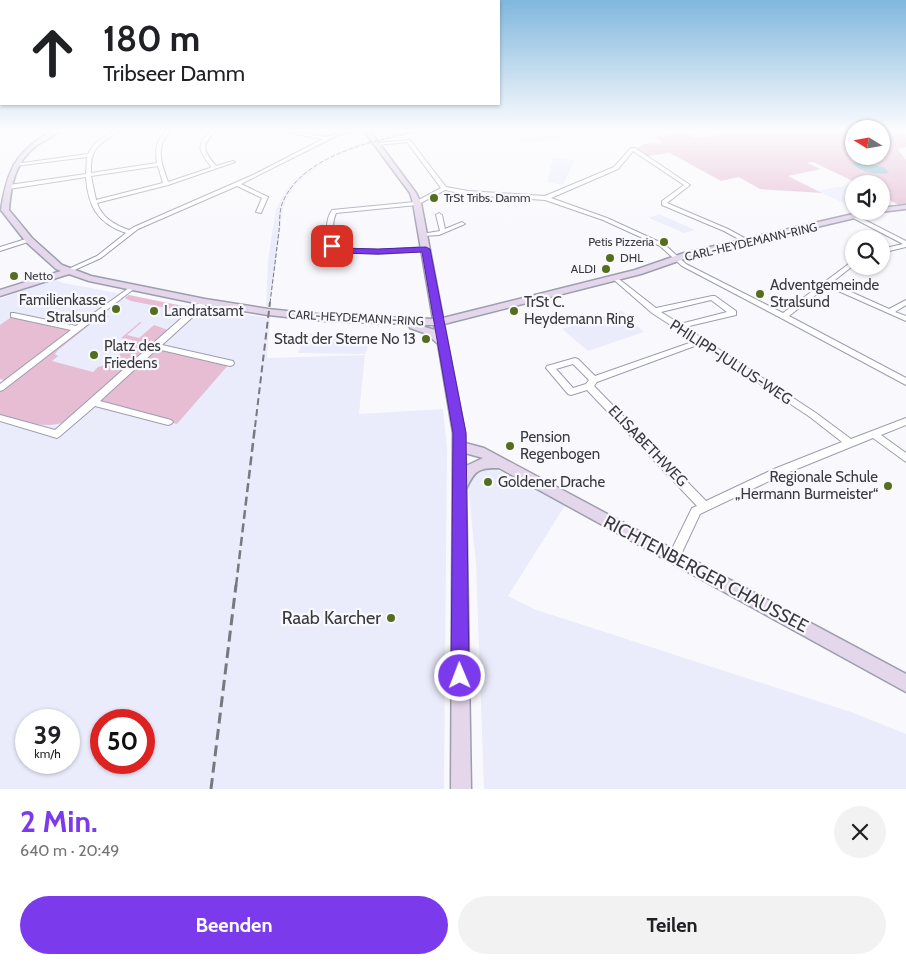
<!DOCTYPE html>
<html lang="de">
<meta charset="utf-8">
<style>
body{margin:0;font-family:Cabin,sans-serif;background:#f2f2f2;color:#202124;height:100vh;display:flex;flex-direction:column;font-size:19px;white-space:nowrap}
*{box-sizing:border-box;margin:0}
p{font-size:16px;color:#757577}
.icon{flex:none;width:28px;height:28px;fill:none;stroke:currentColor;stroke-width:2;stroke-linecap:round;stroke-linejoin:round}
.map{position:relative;height:789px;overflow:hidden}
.drawer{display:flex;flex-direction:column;background:#fff;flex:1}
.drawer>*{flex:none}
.banner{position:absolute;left:0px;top:0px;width:500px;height:105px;box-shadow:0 1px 4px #0004;background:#fff;color:#202124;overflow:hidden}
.needle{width:32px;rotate:281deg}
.tools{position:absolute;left:845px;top:120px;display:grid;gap:10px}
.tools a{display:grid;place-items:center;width:45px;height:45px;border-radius:50%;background:#fff;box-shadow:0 1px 4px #0004;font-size:25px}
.speed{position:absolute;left:15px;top:709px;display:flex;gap:10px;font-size:25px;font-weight:700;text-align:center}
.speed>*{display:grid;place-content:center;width:65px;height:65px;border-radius:50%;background:#fff;box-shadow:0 1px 4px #0004;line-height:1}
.speed small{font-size:12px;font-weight:400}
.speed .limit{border:8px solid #d22;background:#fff;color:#111}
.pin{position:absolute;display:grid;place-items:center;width:42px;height:42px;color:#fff;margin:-21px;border-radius:10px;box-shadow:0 2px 8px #0006}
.me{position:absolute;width:55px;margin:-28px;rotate:359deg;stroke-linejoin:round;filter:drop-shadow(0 0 4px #0008)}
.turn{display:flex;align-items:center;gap:18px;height:105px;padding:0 20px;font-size:22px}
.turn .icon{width:65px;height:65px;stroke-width:2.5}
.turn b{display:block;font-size:35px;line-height:42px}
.round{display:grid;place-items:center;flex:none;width:52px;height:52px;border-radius:26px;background:#f2f2f2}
.head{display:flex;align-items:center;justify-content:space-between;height:85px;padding:0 20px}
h1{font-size:30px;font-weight:800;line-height:38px;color:#7c3aed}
.cta{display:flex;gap:10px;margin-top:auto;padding:10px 20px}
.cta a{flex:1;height:58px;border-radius:30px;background:#7c3aed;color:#fff;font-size:20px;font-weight:800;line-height:58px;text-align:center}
.cta a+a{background:#f2f2f2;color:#202124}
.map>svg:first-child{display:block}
.built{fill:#ebecfb;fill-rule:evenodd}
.green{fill:#e6bdd3}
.water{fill:#85bbcc}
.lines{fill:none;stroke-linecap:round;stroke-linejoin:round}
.street-casing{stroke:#9c9eae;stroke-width:2}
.secondary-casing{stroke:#9c9eae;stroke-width:3}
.street{fill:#fff;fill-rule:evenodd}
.secondary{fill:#e4d6eb;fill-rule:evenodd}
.rail-far3{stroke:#78787e;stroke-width:1;stroke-dasharray:4.5 2;stroke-linecap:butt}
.rail-far2{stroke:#78787e;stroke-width:2;stroke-dasharray:7 4;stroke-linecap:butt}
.rail-far1{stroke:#78787e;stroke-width:2.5;stroke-dasharray:9 4.5;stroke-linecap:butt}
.rail{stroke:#78787e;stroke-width:3;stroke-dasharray:11 5.5;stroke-linecap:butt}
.route{fill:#7c3aed;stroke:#51269a}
.poi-dot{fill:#556d1e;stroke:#f9f9fd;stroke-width:2}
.labels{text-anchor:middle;stroke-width:4.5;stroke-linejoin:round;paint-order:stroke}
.far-poi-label{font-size:12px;fill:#393940;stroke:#f9f9fd;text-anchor:start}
.far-street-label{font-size:12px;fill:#393940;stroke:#f9f9fd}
.poi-label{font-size:15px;fill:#393940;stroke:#f9f9fd;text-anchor:start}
.street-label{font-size:15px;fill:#393940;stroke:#f9f9fd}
.near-street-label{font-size:18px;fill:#393940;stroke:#f9f9fd}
.near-poi-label{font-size:18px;fill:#393940;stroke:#f9f9fd;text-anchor:end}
</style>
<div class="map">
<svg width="906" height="789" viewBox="0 0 906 789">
<rect width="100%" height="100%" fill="#f9f9fd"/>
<path class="built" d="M377,131H444L411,134L361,146L327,160L297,183L287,198L283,209L270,307L266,306L268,261L273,227L276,209L286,190L302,174L324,160L351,147L379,138Z
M514,131H623L523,143Z
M553,158L575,160L563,185L547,182Z
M857,183L859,184H854V208L818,191Z
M659,214L695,230L684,233L649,218Z
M53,279L64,283L186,306L270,318L267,358L365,355L359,414L443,409L447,448L444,789H0V299ZM26,720H69V762H26ZM101,720H144V762H101Z
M622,311L644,332L588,351L562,329Z
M306,333L339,336L338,338L370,341L365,354L298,353Z
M489,466L566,504L508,596L534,609L851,712L906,734V789H484L476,564L468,484L474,474Z"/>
<path class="green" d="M740,131H854V156H881V131H906V147L897,149L906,160V204L899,205L881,196V184H859L813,162L807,163L821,169L788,176L822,193L760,189L739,177L721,181L670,153L647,156L636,149L644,144L663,143L655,137L685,132L696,138Z
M129,295L192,308L187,312L131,301L125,298Z
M101,314L109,316L104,321L92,323L58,350L55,354L58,356L52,361L93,372L98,367L109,364L132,343V340L121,338L140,322H142L127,335L139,338L154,325L168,330L65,422C43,430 22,420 0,415V390Z
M14,315L78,329L8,381L0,379V325Z
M156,346L230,363L177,424L93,402Z"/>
<path class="water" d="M855,162L884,167L889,173C875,175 862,173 852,163Z"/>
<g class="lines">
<defs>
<path id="street" d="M113,131H118C100,145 90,146 91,173L157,163C155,150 156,141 166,131H170C155,148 161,162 168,182L210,168L211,166C199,152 195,144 211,131H216C200,146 203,150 216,166L233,161L235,162L168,185L97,203C102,218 115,225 129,230L134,227L253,175L323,139L278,131H288L327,137L335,134L356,131L336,136L241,184L268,197L261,213L256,212L262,198L237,186L138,229L101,258L70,272H66V270L97,256L126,233C97,223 88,206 86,177L9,189L6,187L9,185L86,174L87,157L15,166L13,165L15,164L88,154L95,143ZM158,166L163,183L96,200L91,176Z
M410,140L446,187L468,191L545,196L614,167L631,148H635L690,185L667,203L728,229L750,241V243H746L724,231L662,205V201L684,185L633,151L618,169L551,198L607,218L664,244L686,264L783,313L854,260V265L831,283L889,309L906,300V305L895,312L906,316V321L827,286L789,316L906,378V385L781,318L682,266L660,246L603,220L545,200L468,195L445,190L417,205L336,213C331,224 333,237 337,248L378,250L426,247L429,249L426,251L378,254L332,251C326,239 324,222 332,210L415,202L441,188L407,142L378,145L376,144L378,143Z
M439,213L442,215L445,229L462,222L465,224L439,235L422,236V234L440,231L436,215Z
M853,216H857L906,241V247L881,253V249L903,244L853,218Z
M29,238L32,240L31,241L0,251V247Z
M615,276L656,308L712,296H715L736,311V315L685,327L816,413L851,439L906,418V425L881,435L906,453V462L873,438L782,475L700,514L678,561L674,562L670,561L668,557L692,508L697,506L587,390L571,395L568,394L546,368L547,366L575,358L578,359L595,376L695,341L652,313L613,279L612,278ZM711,300L727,312L680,324L661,312ZM700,344L810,417L842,442L774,469L706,501L594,386L597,382ZM573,364L589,380L586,384L573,388L556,369Z
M133,285L135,286V288L3,390L0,391V384L71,330L11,317V313H14L76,326Z
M202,300H208L209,302L162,345L233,361L234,363L233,365L230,366L157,349L100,401L171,420L173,422L171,424L168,425L95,406L60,436L57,438L0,421V415L55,430Z"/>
<path id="secondary" d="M52,131H59C52,137 43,141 36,146C15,162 11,185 9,210L32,238L62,265L91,276L205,299L268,309L326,315L433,319L413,203L410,193L364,131H370L416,193L421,203L443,318L635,270L684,253L866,211H881V208L906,205V209L880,212L690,257L641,274L444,324L465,433V443L484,448L906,674V692L499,468C478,468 475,470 466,489L471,789H451L453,433L438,344L427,334L410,328L409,324L326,321L268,315L205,305L89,281L69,274L0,296V290L61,271L56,269L26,242L1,210C7,170 16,151 52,131ZM418,325H434L435,331V330ZM465,453L483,458L466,466Z"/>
</defs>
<use href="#street" class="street-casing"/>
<use href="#secondary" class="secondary-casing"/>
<use href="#street" class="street"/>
<use href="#secondary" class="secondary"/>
<path class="rail-far3" d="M270,303C273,279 276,255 279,231C280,223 279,212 282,204C301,155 373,141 419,131"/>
<path class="rail-far2" d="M255,427L270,302"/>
<path class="rail-far1" d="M236,586L255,426"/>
<path class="rail" d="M211,789L236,585"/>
</g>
<linearGradient id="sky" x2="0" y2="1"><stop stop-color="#80b7dd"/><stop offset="0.54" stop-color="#fcfcfe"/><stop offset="1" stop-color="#fcfcfe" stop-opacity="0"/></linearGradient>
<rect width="906" height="241" fill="url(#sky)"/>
<path class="route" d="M332,244L337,248L378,249L426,247L430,249L466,433L469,676L466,683L460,685L454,683L451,676L453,433L422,252L378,254L334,253L331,252L328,246Z"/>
<g class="poi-dot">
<circle cx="434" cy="198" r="5"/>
<circle cx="664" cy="242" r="5"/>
<circle cx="610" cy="258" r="5"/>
<circle cx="606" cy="269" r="5"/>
<circle cx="14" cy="276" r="5"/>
<circle cx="760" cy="294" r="5"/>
<circle cx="116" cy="309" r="5"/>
<circle cx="154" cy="311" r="5"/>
<circle cx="514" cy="311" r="5"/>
<circle cx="426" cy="339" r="5"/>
<circle cx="94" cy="355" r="5"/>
<circle cx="510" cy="446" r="5"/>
<circle cx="488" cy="482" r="5"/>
<circle cx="888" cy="486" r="5"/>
<circle cx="391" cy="618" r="5"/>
</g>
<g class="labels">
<g class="far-poi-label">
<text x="444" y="202">TrSt Tribs. Damm</text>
<text x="654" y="246" text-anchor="end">Petis Pizzeria</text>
<text x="620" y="262">DHL</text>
<text x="596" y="273" text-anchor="end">ALDI</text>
<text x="24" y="280">Netto</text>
</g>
<g class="far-street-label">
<text transform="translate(751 242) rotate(-13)" y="4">CARL-HEYDEMANN-RING</text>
<text transform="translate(356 318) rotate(3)" y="4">CARL-HEYDEMANN-RING</text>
</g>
<g class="poi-label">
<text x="770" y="290">Adventgemeinde<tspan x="770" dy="17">Stralsund</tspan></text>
<text x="106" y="305" text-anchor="end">Familienkasse<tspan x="106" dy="17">Stralsund</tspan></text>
<text x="524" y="307">TrSt C.<tspan x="524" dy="17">Heydemann Ring</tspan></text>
<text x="164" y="316">Landratsamt</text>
<text x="416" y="344" text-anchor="end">Stadt der Sterne No 13</text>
<text x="104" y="351">Platz des<tspan x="104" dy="17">Friedens</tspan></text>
<text x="520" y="442">Pension<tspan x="520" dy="17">Regenbogen</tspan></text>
<text x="878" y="482" text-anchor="end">Regionale Schule<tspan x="878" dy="17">„Hermann Burmeister“</tspan></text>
<text x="498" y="487">Goldener Drache</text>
</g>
<g class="street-label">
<text transform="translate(731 362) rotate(33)" y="5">PHILIPP-JULIUS-WEG</text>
<text transform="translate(648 446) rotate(46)" y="5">ELISABETHWEG</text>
</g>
<g class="near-street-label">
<text transform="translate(706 574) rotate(28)" y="6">RICHTENBERGER CHAUSSEE</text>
</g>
<g class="near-poi-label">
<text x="381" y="624">Raab Karcher</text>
</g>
</g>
</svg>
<div class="tools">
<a><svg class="needle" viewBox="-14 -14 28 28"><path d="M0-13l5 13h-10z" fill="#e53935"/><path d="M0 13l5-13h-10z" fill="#757577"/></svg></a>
<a><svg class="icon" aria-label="sound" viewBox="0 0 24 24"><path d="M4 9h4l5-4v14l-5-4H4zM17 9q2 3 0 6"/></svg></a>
<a><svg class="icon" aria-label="search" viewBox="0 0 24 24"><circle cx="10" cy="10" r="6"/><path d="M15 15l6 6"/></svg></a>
</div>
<div class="speed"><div>39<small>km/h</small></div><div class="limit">50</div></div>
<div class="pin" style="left:332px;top:246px;background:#d93025"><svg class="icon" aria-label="arrive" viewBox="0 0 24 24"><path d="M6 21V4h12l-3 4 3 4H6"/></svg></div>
<svg class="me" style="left:460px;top:676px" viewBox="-20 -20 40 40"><circle r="17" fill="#7c3aed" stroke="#fff" stroke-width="3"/><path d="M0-11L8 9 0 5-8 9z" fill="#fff"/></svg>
<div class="banner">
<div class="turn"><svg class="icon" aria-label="ahead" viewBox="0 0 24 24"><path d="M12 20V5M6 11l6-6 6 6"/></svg><div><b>180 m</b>Tribseer Damm</div></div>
</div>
</div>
<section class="drawer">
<div class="head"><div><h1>2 Min.</h1><p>640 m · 20:49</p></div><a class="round"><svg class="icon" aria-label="close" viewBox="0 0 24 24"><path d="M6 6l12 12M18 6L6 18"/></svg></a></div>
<div class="cta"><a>Beenden</a><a>Teilen</a></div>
</section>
